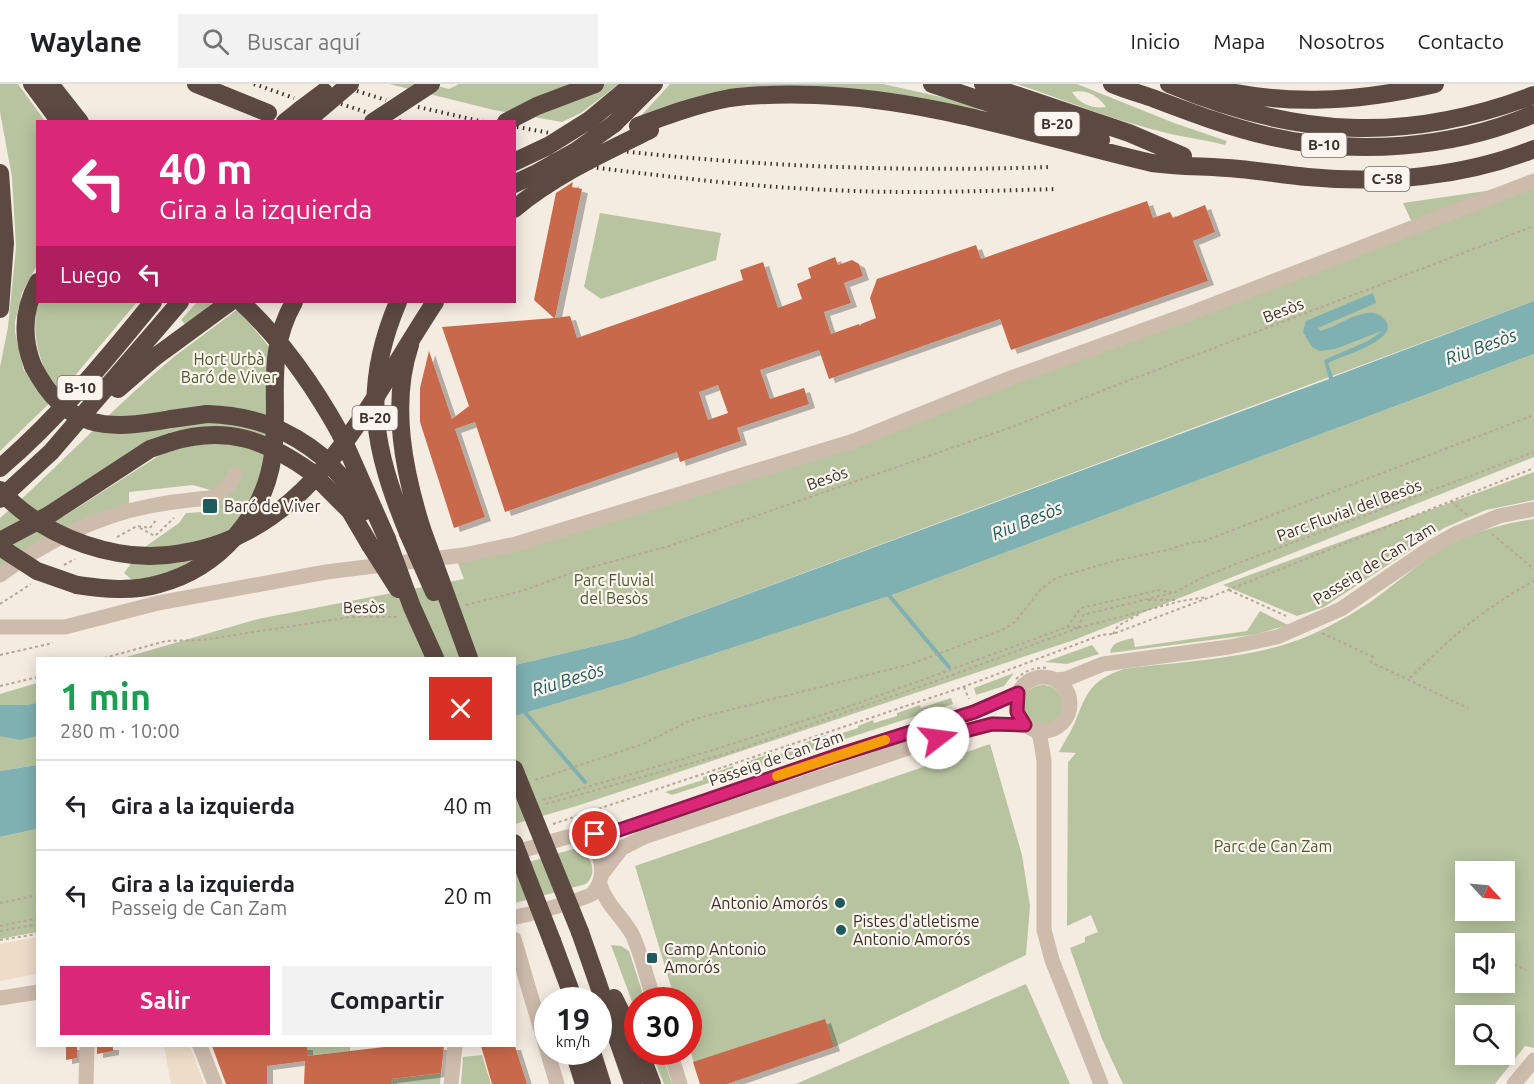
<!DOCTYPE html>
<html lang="es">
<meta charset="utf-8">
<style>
body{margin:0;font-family:Ubuntu,sans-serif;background:#f2f2f2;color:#202124;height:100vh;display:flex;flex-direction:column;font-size:22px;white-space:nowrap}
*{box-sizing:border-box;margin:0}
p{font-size:20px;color:#757577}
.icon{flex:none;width:33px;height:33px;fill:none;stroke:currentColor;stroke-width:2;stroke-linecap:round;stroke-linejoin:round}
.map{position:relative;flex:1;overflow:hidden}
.sheet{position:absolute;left:36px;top:573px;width:480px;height:390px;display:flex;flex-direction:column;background:#fff;border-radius:0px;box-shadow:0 3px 15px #0003}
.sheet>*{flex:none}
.banner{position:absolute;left:36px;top:36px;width:480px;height:183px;border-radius:0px;box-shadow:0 3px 15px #0003;background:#db2777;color:#fff;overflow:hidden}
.needle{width:39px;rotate:116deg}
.buttons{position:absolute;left:1455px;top:777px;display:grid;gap:12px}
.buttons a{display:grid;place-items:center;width:60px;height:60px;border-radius:0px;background:#fff;box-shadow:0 3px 15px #0003;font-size:30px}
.speed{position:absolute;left:534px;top:903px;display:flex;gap:12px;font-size:30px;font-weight:700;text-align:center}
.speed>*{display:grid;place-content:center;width:78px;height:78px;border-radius:50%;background:#fff;box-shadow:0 3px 15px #0003;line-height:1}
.speed small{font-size:15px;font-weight:400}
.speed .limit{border:9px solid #d22;background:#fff;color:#111}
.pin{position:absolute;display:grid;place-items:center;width:51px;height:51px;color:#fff;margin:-26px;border:3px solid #fff;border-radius:50%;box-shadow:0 2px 6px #0007}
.me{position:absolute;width:66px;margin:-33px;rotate:75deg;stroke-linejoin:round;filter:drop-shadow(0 0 4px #0008)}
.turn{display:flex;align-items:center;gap:21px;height:126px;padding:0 24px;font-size:27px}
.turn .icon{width:78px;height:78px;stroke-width:2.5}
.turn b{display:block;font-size:42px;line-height:51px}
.then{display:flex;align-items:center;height:57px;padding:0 24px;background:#0003;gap:12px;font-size:22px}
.round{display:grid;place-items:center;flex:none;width:63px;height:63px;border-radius:0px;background:#f2f2f2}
.head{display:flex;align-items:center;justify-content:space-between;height:102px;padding:0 24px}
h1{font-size:36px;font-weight:700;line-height:45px;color:#1e9e55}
.primary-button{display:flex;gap:12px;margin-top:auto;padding:12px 24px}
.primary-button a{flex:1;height:69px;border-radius:0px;background:#db2777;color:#fff;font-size:24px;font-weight:700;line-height:69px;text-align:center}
.primary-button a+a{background:#f2f2f2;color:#202124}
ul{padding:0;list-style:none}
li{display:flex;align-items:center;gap:18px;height:90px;padding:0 24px;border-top:2px solid #e0e0e0}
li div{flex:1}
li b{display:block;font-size:22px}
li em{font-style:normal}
header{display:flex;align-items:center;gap:36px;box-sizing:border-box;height:84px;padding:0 30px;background:#fff;border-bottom:2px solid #e0e0e0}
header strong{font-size:28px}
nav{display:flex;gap:33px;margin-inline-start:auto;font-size:21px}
.search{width:420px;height:54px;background:#f2f2f2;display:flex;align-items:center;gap:15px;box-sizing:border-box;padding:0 21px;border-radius:0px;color:#757577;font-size:22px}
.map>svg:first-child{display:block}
.green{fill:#b8c4a0;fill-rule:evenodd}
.plaza{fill:#ecdcc8}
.water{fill:#7fb0b2}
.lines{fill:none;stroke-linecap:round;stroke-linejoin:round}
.stream{stroke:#7fb0b2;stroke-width:4}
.building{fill:#c8694b;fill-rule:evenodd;filter:url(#shadow)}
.path{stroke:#b9a596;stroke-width:2;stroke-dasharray:3 3;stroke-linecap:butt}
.minor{stroke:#cdbbac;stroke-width:15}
.highway{stroke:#5c4a42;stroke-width:18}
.rail{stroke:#3b302b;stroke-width:4;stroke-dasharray:1.5 4.5;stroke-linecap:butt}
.highway-bridge{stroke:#5c4a42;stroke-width:18}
.route-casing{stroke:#8e194d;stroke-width:15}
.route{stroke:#db2777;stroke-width:10}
.slow{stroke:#f59e0b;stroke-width:10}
.poi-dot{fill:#1f5a5e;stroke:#fbf5ee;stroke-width:2}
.labels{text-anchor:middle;stroke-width:4.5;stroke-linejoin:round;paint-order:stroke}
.shield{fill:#fbf5ee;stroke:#756b66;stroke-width:1.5}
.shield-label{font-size:15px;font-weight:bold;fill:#3b302b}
.street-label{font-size:16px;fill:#3b302b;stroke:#fbf5ee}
.park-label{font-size:16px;fill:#4a5a2e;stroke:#fbf5ee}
.poi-label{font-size:16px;fill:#3b302b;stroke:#fbf5ee;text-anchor:start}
.water-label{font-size:18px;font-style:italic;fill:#1f5a5e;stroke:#fbf5ee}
</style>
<header>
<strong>Waylane</strong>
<div class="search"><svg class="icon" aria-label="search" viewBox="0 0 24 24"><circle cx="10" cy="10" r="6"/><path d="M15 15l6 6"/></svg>Buscar aquí</div>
<nav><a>Inicio</a><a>Mapa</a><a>Nosotros</a><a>Contacto</a></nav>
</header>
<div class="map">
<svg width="1534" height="1000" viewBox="0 0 1534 1000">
<defs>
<filter id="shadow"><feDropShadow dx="6" dy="4" stdDeviation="0" flood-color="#0004"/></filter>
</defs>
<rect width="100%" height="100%" fill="#f4ebe1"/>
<path class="green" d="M0,0H18L45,37L38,38L37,181L22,209L15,238V248L24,287L43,281C35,259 33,240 38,218H137L62,307L0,367V283L8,243L16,163L12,93L0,28Z
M389,0H430L449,5L459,0H619L581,29L562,38L494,26Z
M670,0H883L950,15L979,24V28L840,5L639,34Z
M1017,0H1077L1174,39L1227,57L1225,61C1207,56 1189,54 1171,50C1118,38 1067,17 1017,0ZM1072,8C1087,5 1098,12 1106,23C1093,25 1079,20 1072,8Z
M1534,93V217L629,554L515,581L514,574H123L258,535L464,495L457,477L726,402L1415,145L1403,119L1486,107Z
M600,129L721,149L716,176L601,215L584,203Z
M197,218H216L185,240L181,236Z
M238,225L271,265L265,378L260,397L241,434L200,476L149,497L131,495L124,489L142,465L179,439L186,429L203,428L216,422L215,417L226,401L210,406L193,401L129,408V421L0,485V466L66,431L163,369L176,349L71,412L0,449V434C60,382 114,322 175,272C196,256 217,241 238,225Z
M1534,270V373L1074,556L580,721L515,740V632L625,599L895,510Z
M1534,388V416L1486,426L1444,444L1324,523L1297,532L1223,501C1326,462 1430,427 1534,388Z
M1534,435V964L1525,962L1495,1000H1123L1102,955L1070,864L1085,858V853L1098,848L1091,831L1067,842L1068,678L1076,669L1059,668C1064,658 1071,648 1075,638C1087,608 1091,596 1124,585C1184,577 1262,575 1317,548C1336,539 1356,528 1373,516C1401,496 1427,471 1459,456C1483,445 1508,439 1534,435ZM1466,788H1504V826H1466ZM1466,860H1504V898H1466ZM1466,932H1504V970H1466Z
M1260,527L1288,541L1257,550L1110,569C1112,557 1123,557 1133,554L1135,563L1247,547Z
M1092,561L1099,570L1067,580L1045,578Z
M1014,589L1004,602L976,611L974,604Z
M37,599V681L0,687V610Z
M1023 621a20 20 0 1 1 40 0a20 20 0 1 1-40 0Z
M951,614L953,620L672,711L665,708L703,696V693L733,682L734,685L750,680L749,677L772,669L773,672L804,662V659L826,651L827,654L858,644V642L873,636L874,639L897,632V629L920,621L921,624Z
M990,660L1022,771L1030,822L1026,871L834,963L727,1000H700L689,962L688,916H675L635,782Z
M37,745V848L0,855V753Z
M573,765C591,767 599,788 586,800L515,819V782Z
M611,861L621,862L629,867L645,916H638L637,931Z
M1026,900L1070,1000H796Z
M307,962H350V967L307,972Z
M651,968H661L672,1000H664Z
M482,971L491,1000H461L463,973Z
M441,989L440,1000H391V995Z"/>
<path class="plaza" d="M37,853V890L0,897V860Z
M164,962H190L204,1000H171Z"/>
<path class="water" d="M1373,209L1376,219L1318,244L1320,247C1336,243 1352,230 1368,229C1374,228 1377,229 1382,233C1408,254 1341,272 1328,279L1333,293L1534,217V270L895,510L625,599L515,632V581L629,554L1329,295L1324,276L1368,257L1382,247L1335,265L1319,267L1312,263L1303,248L1306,237Z
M37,619V652L20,656L0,652V621H28Z
M37,681V745L0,753V687Z"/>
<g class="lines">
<path class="stream" d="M888,510L949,583
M523,626L585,698"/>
</g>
<path class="building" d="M573,98L572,103L582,105L555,234L570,232L577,254L743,196L740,186L763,178L778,224L802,215L797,200L811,194L808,184L835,173L838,181L852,176L859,180L863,192L844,199L851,219L824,228L831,250L859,240L860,242L861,240L876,234L870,214L877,195L976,161L981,175L1147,117L1153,134L1170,128L1173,134L1205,121L1215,148L1193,157L1208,197L1011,266L1000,235L829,295L819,266L760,286L770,315L804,304L809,320L737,344L741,357L680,378L677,368L505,428L475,338L455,345L485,433L454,444L420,338V304L429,267L452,335L469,322L442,243L554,234L534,216L556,109ZM718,301L728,329L708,336L699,308Z
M825,935L834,963L727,1000H700L693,978Z
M66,962H77V974L66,976Z
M97,962H113V967L97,970Z
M212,962H307V972L393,962H444L441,989L391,995V1000H304L305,977L267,982V1000H226Z
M481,962H515L527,1000H492Z"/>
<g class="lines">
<path class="path" d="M1451,417L1467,431
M140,444L155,452L174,434
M1492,450L1534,485
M117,453L137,442L150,444L156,436
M64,481L75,475
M1229,506L1286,532
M1148,516H1178
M0,520L31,500
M466,521L525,506L574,488L669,462L1009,344L1109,304L1534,142
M1067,543L1078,544L1181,517L1207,513
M1078,544L1083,531L1176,508L1199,495L1236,480L1534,368
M1322,549L1373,573L1371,578L1468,624
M1113,550L1118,542L1139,530
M0,571L53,559
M104,574L166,557L202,556L351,533H398
M1410,594C1449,555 1485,523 1534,497
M1016,595C1026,586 1035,583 1049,584
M0,602L38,593
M964,603L969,615
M535,696L643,660L689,637L710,631L911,580L1002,546L1015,538L1041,505L1056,494L1114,477L1167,466L1189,459L1204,457L1534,331
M543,716L713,666L859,619L1067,543L1081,524L1159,506L1173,509
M546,720L728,669L931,599L1078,544
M553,740L963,603L1101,551L1113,550L1213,512L1534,384
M0,819L38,811
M0,842L38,834
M0,847L38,840
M0,856L38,850
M1514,880L1526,886"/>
<path class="minor" d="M0,491C43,459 97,432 150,422C169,418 190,416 209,414C223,409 229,403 235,390
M0,543H65L158,519L326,488L464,471L516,460L854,357L1008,295L1191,229L1534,97
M1016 620a27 27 0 1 1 54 0a27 27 0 1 1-54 0Z
M1056,596L1066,595L1103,580L1229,563L1277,553L1341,525L1432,463L1455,450L1499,432L1534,425
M1037,647L1040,653L1044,676V846L1052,876L1101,1000
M514,769L567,753L613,748L637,740L835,672L974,628L1018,609
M602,790L622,764L644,753L938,654L991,640L1025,641
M600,800C605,820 624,834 633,852C642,872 647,896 654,916
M514,833C522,833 587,814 592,810C604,798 605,776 593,763C589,758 583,756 577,753
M514,855L557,1000
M0,914L38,908
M200,962L215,1000
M670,968L680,1000
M86,1000L87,962
M451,1000L455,962
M1514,1000L1534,976"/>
<path class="highway" d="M32,0L60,38
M50,0L80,38
M196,0L268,29
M932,0L1101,56
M983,0L1129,49L1183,72
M1112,0C1126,6 1141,10 1155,15C1192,29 1229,43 1268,52C1353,72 1453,65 1534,30
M1169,0C1295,53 1405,60 1534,11
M1197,0C1277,23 1355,19 1435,0
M591,35L633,0
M285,38L300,26
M307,38L316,29
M506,38L537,22L595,0
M614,40L654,0
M638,42C668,31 698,20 730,14C759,10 787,10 816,11C932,15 1040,53 1152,79C1181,83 1210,82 1239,85C1262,87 1285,91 1308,93C1383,100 1463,93 1534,65
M0,89L5,159L0,225
M514,100L533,91
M398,218C361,305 373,364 408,449
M410,261C390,320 404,388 422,445
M33,282C22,254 23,225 38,198
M118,305L155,273L230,218
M171,335L207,330
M341,351L387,455
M324,374L346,398L363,428
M0,384C57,335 106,276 153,218
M311,388L350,427L370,461
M0,415L51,368L180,218
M0,457L49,431L150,365L171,358
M77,501C104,505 132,508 159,500C219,484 265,432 273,370C280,314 264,271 294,218
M580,848L633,1000
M552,857L574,916
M614,914L638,962
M574,968L584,1000
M592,968L602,1000
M640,968L652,1000"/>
<path class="rail" d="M254,0L294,14
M357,7L386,16
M341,20L366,28
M418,23L484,38
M399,37L402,38
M517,43L550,49
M621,67C764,83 907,88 1051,83
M591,83C671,93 751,103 832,106C907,110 982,107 1057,105"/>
<path class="highway-bridge" d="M300,26L324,8
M316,29L350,0
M373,38L431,0
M514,78L548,62L591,35
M533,91L576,67L614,40
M514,125C555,91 603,69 650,46
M241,218C282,256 314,302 341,351
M33,282C66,346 106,347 171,335
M207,330C252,331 289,345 324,374
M171,358C226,341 266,356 311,388
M0,406C31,440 74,461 118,469C139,473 161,473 182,469C313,449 370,316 435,218
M422,445L469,574
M408,449L434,508
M387,455L412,523L435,574
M370,461L398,505
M0,463L37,487L77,501
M514,685L580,848
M514,759L552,857"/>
</g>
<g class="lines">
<defs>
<path id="route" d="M595,750L613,748L637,740L835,672L974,628L1018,609L1017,628L1025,641L992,640L938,654"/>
</defs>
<use href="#route" class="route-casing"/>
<use href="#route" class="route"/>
<path class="slow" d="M777,692L885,656"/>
</g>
<g class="poi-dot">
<rect x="202" y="414" width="16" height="16" rx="3"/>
<circle cx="840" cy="819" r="6"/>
<circle cx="841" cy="846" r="6"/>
<rect x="646" y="868" width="12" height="12" rx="3"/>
</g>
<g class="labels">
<g class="shield">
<rect x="1034.5" y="28" width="45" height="24" rx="4.5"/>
<rect x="1301.5" y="49" width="45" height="24" rx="4.5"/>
<rect x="1364.5" y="83" width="45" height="24" rx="4.5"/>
<rect x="57.5" y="292" width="45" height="24" rx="4.5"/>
<rect x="352.5" y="322" width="45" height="24" rx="4.5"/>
</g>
<g class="shield-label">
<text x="1057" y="45">B-20</text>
<text x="1324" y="66">B-10</text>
<text x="1387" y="100">C-58</text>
<text x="80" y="309">B-10</text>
<text x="375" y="339">B-20</text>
</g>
<g class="street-label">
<text transform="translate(1283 226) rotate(-21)" y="6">Besòs</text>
<text transform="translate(827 394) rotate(-19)" y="6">Besòs</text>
<text transform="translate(1349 426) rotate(-20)" y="6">Parc Fluvial del Besòs</text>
<text transform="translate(1374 479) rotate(-32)" y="6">Passeig de Can Zam</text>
<text transform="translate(364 523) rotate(-1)" y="6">Besòs</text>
<text transform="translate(776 674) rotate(-19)" y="6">Passeig de Can Zam</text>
</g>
<g class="park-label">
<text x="229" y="281">Hort Urbà<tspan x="229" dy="18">Baró de Viver</tspan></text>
<text x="614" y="502">Parc Fluvial<tspan x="614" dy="18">del Besòs</tspan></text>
<text x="1273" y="768">Parc de Can Zam</text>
</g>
<g class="poi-label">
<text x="224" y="428">Baró de Viver</text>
<text x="828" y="825" text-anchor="end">Antonio Amorós</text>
<text x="853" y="843">Pistes d'atletisme<tspan x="853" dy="18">Antonio Amorós</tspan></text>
<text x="664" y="871">Camp Antonio<tspan x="664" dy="18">Amorós</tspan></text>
</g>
<g class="water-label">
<text transform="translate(1481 263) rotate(-20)" y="6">Riu Besòs</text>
<text transform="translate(1027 437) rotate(-22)" y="6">Riu Besòs</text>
<text transform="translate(568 596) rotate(-17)" y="6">Riu Besòs</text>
</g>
</g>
</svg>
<div class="buttons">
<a><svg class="needle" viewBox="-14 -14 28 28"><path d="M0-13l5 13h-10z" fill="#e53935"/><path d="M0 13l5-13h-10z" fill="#757577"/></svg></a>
<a><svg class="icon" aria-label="sound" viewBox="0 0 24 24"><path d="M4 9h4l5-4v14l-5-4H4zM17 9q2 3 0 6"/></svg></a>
<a><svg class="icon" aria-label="search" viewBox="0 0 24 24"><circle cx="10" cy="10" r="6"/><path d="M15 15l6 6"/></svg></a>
</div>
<div class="speed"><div>19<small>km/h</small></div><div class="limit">30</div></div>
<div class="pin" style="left:595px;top:750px;background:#d93025"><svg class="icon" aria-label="arrive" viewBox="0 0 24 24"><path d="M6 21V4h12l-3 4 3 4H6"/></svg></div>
<svg class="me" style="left:938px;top:654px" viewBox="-20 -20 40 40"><circle r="19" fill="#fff"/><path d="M0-13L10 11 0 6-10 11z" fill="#db2777"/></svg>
<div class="banner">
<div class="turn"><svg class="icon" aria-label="left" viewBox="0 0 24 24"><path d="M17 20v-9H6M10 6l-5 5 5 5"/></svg><div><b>40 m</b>Gira a la izquierda</div></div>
<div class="then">Luego<svg class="icon" aria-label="left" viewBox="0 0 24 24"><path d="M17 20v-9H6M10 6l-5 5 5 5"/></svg></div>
</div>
<section class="sheet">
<div class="head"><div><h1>1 min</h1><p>280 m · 10:00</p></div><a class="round" style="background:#d93025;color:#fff"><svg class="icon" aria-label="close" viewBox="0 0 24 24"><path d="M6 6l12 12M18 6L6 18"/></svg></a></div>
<ul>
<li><svg class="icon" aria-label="left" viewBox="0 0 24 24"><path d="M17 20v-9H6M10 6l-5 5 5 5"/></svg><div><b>Gira a la izquierda</b></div><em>40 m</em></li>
<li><svg class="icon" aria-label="left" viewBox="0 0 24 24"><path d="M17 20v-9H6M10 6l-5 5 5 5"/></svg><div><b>Gira a la izquierda</b><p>Passeig de Can Zam</p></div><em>20 m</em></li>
</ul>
<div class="primary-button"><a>Salir</a><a>Compartir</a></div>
</section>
</div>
